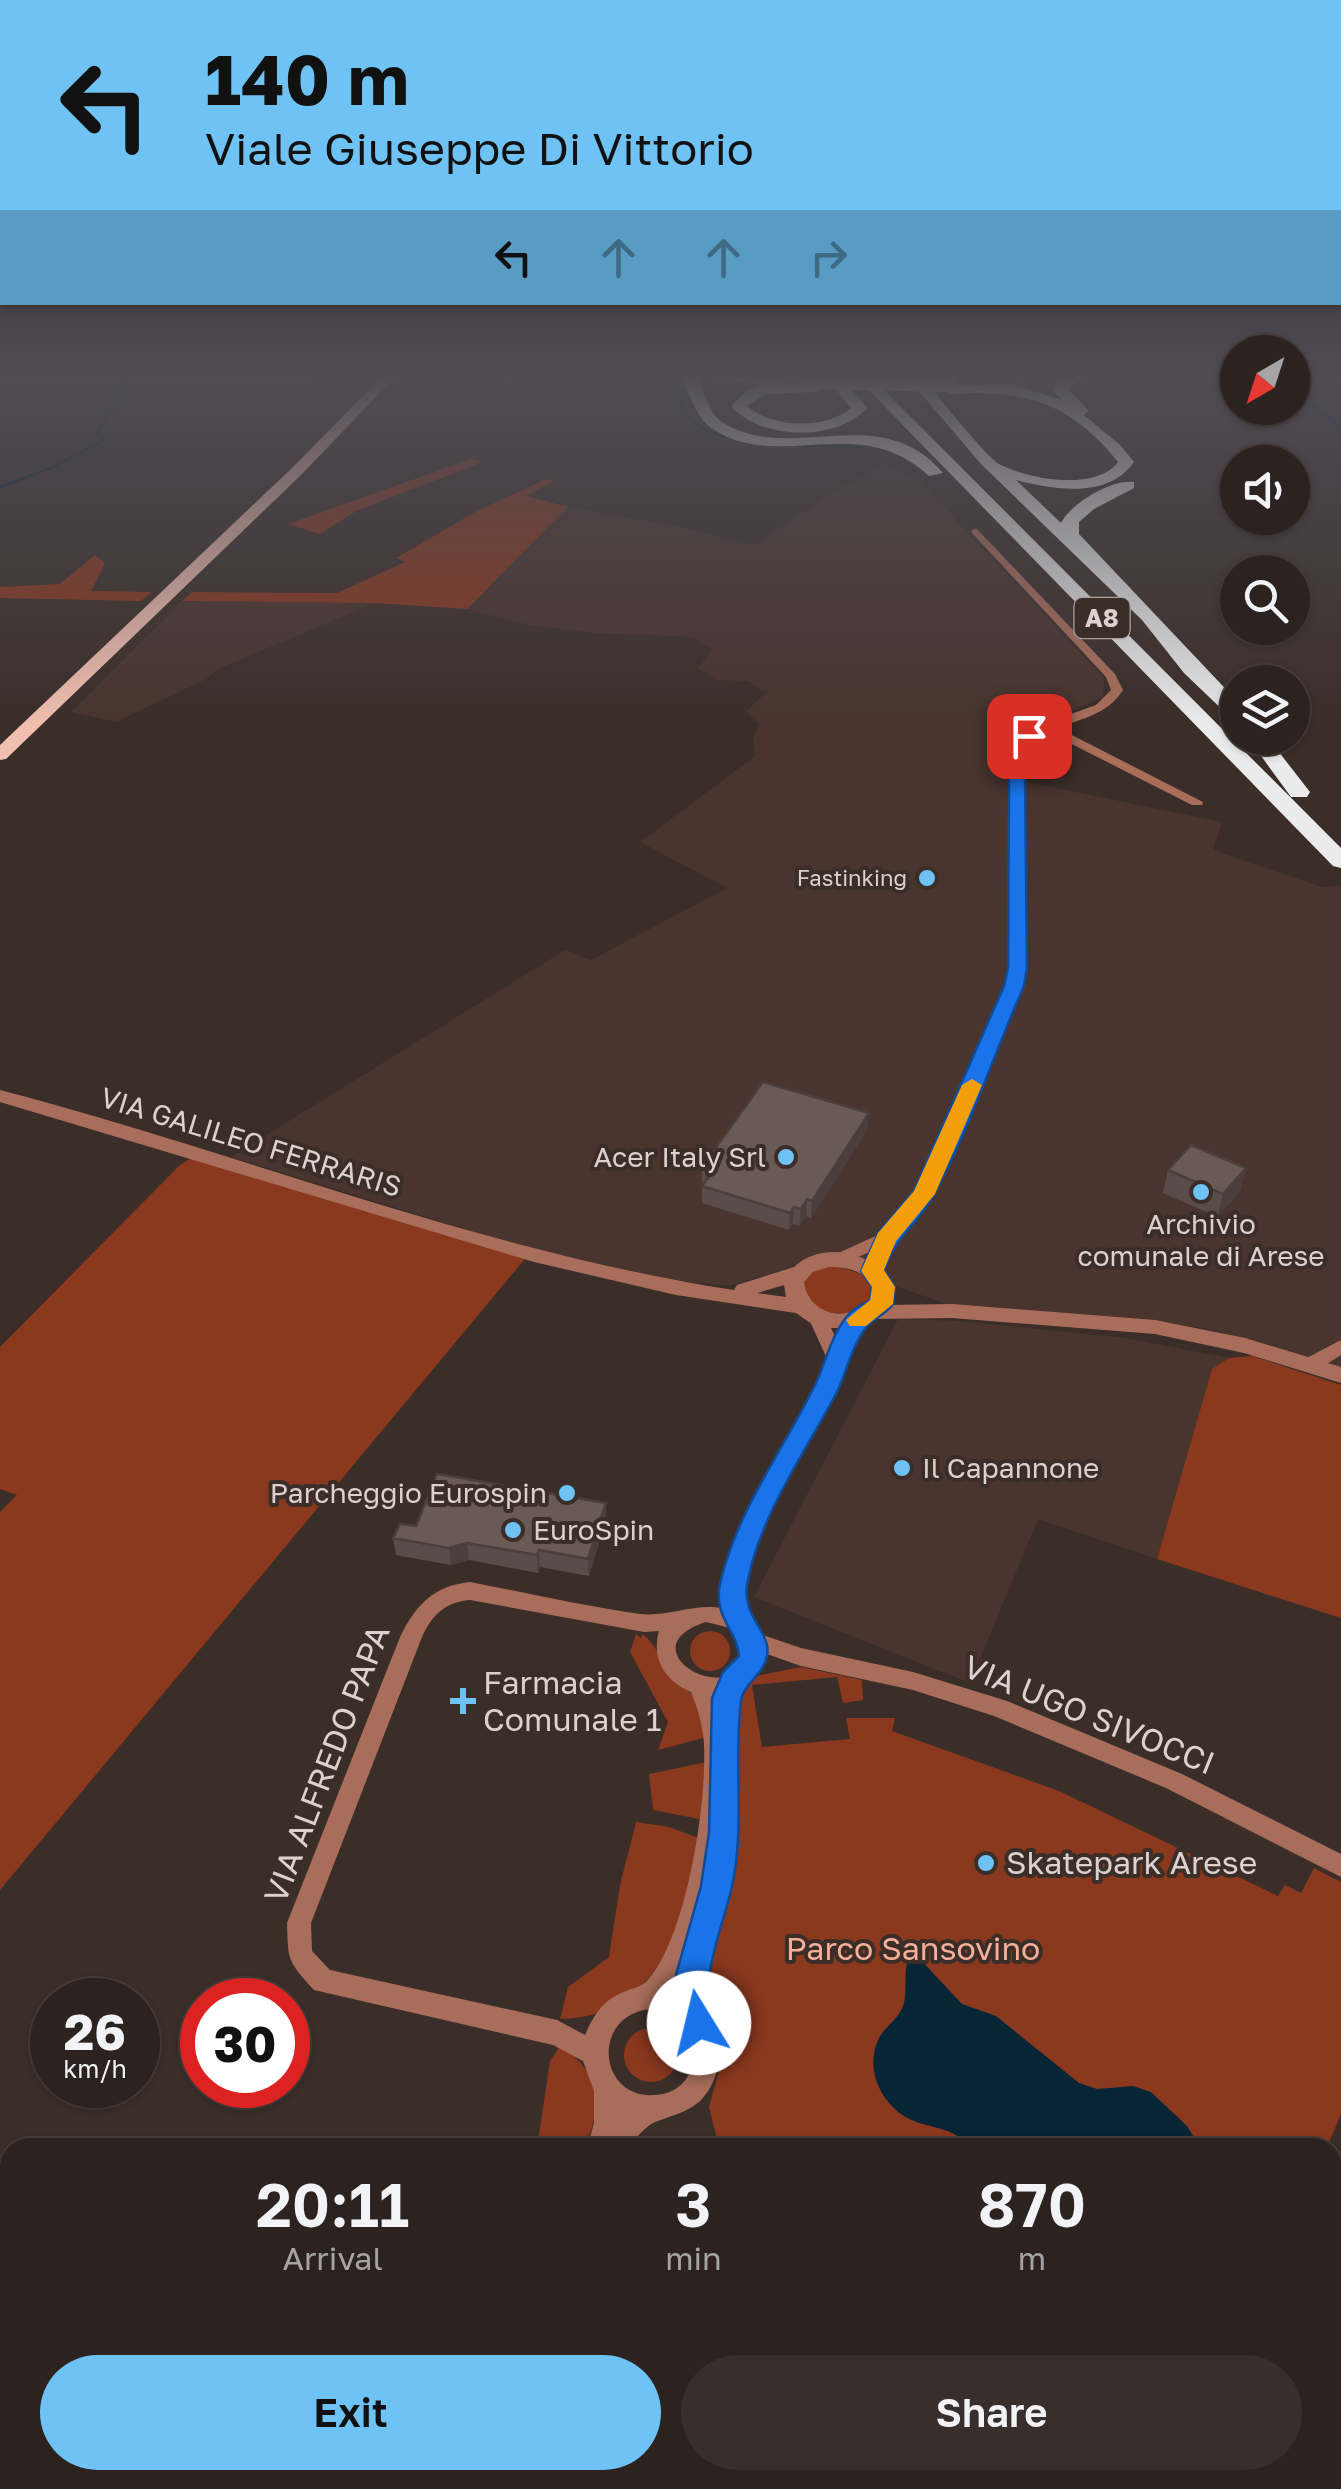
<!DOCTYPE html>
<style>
body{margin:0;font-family:"Golos Text",sans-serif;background:#382f2c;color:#f1f3f6;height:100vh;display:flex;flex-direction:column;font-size:38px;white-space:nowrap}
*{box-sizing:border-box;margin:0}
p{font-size:32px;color:#a6a4a4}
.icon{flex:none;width:55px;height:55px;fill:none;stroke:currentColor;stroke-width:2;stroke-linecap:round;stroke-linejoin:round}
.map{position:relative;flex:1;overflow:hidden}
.sheet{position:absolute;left:0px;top:2138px;width:1342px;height:352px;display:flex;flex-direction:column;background:#2c221f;border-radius:30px 30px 0 0;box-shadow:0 2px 8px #0004,0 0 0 2px #483f3d}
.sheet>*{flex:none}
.banner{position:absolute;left:0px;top:0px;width:1342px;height:305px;box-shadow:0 2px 8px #0004,0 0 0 2px #483f3d;background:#6fc2f4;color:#111;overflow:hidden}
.needle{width:65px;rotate:219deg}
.controls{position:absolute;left:1220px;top:335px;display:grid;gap:20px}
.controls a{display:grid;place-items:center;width:90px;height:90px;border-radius:50%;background:#2c221f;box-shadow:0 2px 8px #0004,0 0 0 2px #483f3d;font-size:50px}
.speed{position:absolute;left:30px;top:1978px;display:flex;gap:20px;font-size:50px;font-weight:700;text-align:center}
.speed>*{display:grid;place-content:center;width:130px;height:130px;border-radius:50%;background:#2c221f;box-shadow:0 2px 8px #0004,0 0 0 2px #483f3d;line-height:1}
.speed small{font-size:25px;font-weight:400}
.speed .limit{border:15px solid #d22;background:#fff;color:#111}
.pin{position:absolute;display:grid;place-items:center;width:85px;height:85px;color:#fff;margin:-42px;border-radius:20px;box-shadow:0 5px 15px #0006}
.me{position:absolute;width:110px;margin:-55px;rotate:351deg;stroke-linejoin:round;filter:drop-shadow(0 0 8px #0008)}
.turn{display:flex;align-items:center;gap:35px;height:210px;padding:0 40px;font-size:45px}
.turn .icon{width:130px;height:130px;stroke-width:2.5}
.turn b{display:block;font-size:70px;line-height:85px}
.lanes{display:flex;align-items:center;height:95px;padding:0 40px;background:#0003;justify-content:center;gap:50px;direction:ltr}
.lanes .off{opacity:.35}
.eta{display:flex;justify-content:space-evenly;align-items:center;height:170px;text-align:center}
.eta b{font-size:60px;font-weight:600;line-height:70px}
.cta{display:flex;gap:20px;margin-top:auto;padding:20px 40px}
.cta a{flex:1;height:115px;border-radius:60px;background:#6fc2f4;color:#111;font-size:40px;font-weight:600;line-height:115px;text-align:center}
.cta a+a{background:#382f2c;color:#f1f3f6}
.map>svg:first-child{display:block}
.built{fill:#49342e}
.green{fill:#8a381e}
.water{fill:#062535}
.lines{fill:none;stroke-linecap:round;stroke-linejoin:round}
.stream{stroke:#062535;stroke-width:2.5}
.canal{fill:#062535;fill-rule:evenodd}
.motorway-tunnel{stroke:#534642;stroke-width:16;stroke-dasharray:16 9;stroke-linecap:butt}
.minor{fill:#a96e5b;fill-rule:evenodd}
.tertiary{fill:#a96e5b;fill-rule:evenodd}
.primary{fill:#f1bfb0;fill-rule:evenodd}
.motorway{fill:#ebebeb;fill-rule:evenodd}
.motorway-bridge{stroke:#ebebeb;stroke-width:16}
.wall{fill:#5a4d49}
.shaded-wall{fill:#4a3f3c}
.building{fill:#695a55;stroke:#4a3f3c;stroke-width:2.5}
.route{fill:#1a73e8;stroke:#114b97;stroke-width:2.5}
.slow{fill:#f59e0b}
.poi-dot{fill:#6fc2f4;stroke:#3b2e29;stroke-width:4}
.labels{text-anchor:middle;stroke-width:8;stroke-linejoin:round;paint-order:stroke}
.far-poi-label{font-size:22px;fill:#dbd1cf;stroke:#3b2e29;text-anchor:end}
.shield{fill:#3b2e29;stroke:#aba09d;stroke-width:2.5}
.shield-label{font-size:25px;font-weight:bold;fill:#dbd1cf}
.street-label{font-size:28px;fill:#dbd1cf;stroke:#3b2e29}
.poi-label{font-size:28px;fill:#dbd1cf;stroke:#3b2e29;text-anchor:end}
.near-poi-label{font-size:32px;fill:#dbd1cf;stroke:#3b2e29;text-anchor:start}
.near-street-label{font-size:32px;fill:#dbd1cf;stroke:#3b2e29}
.near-park-label{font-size:32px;fill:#f5ae98;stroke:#3b2e29}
</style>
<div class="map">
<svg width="1341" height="2489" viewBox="0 0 1341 2489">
<rect width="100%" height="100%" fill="#3b2e29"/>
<path class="built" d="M0,376H371L213,391L0,403Z
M887,464L924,486L1104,678L1103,697L1033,727L1014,745L1008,778L1222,822L1213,850L1322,887L1341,886V1367L1204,1328L952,1306L890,1284L883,1274L802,1264L730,1286L643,1277L481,1234L231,1157L565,950L591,960L727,888L640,842L755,756L753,740L759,724L746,711L766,693L748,681L716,680L698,668L712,649L693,637L596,633L534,626L467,609L568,507L680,527L753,546L836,490Z
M182,601L375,603L218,669L206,679L116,722L71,712Z
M898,1319L958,1321L1126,1338L1229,1358L1212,1369L1157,1559L1038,1519L970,1683L754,1597Z"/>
<path class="green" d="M471,459L483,462L356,511L320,534L288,524Z
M546,479L554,481L526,496L568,507L467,609L375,603L182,601L192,592L337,593L405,562L396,558L477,511Z
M95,555L105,563L91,591L152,592L141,601L0,598V587L60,584Z
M194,1156L528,1255L0,1890V1512L17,1495L0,1489V1347L180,1165Z
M830,1266C904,1274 876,1334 810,1306L803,1281L818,1268Z
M1252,1356L1341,1385V1618L1157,1559L1212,1369L1229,1358Z
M690 1651a20 20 0 1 1 40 0a20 20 0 1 1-40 0Z
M636,1634L641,1638L643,1634C670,1659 654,1671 696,1696L707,1737L658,1750L668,1722L630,1652Z
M801,1667L862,1680L863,1700L843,1703L837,1677L752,1685L762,1747L850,1739L846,1718H895L892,1731L1059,1791L1278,1896L1285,1885L1301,1893L1314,1868L1341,1882V2114L1327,2147H719L709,2107L720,2067L715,2038L701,2006L733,1704L756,1676Z
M707,1762L704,1820L653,1810L649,1774Z
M636,1822L669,1827L701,1839C681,1920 664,2017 560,2019L568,1987L609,1957L620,1885Z
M624 2055a27 27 0 1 1 54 0a27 27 0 1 1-54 0Z
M560,2046C599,2070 606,2108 583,2147L537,2148L550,2061Z
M1004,2480H1277L1269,2489H1011Z"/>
<path class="water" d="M917,1956L962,2004L996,2016L1079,2083L1097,2089L1133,2086L1151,2092L1187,2126L1200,2147H969C955,2128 935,2129 914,2121C883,2109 863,2070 879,2038C885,2027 899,2018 903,2006C908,1992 903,1975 908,1960Z"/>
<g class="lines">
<path class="stream" d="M662,376C682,386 676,399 687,415C698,431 720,435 738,439
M794,445L861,447
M0,487L51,468L105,440L96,434L128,388L117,378L94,376"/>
<path class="canal" d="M1292,388L1341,423V430L1292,395Z
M1341,2160V2243L1332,2247V2164Z
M0,2255L10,2258V2286L0,2283Z
M1332,2256L1341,2260V2419L1332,2423Z
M0,2375L10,2378V2408L0,2405Z
M333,2480H393L397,2489H337Z
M875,2480H939L943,2489H879Z
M1285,2480H1317L1313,2489H1281Z"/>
<path class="motorway-tunnel" d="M723,387L731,376"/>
<path class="minor" d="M0,376H6L0,380Z
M976,528L1115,674L1123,690C1108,714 1083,718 1058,728L1203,802L1202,805H1192L1048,732L1026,748L1022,785L1025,968L1021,986L923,1209L892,1242L840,1265L831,1259L834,1255L880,1234L910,1203L1007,986L1011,968L1010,785L1014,747L1026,735L1043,724L1096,705L1111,690L1106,677L972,533L971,531Z
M817,1311L823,1312L838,1342L853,1314H865L868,1319L768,1515L744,1587L747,1618L760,1634L801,1648L913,1672L1007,1701L1182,1774L1341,1854V1877L1166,1788L994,1716L913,1690L801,1666L764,1653C760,1675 742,1684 737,1706C734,1722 739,1742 739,1759C740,1789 736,1821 733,1851C728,1899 706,1944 704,1993C702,2031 734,2039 711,2086C698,2111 678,2113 655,2122C645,2126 635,2140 627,2148H587L594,2123V2091L583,2061L553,2045L314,1990C288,1961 288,1962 287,1923L400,1637C416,1605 433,1586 470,1582C527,1593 583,1606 640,1614C670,1617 697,1602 725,1609L722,1587L748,1515L828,1361L808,1317ZM470,1600L644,1632L659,1631C651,1659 665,1681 691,1692C698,1709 703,1726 704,1744C707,1802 687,1939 646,1982C641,1987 633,1988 626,1991C604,1999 594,2014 585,2035L557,2020L330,1970L312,1951L311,1923L422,1637C432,1615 445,1602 470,1600ZM706,1622L730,1628L742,1643C747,1719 619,1650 706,1622ZM680,1974L679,1975L678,1992L671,1988ZM651,2009C706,2014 708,2092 655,2095C597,2099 591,2014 651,2009Z
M1341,1340V1355L1317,1370H1303L1301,1365L1303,1360Z
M252,2480H287L283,2489H248Z"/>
<path class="tertiary" d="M0,1090C245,1154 483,1252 734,1290L737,1285L794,1267C824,1238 887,1253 894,1296L889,1305L952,1304L1155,1320L1245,1338L1341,1367V1383L1244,1353L1155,1334L952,1318L874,1319L848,1328H832L809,1322L796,1313L676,1295L534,1262L0,1102ZM829,1267C851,1267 870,1272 874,1296C854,1324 809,1318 804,1282L813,1272ZM784,1285L786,1297L757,1293Z"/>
<path class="primary" d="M383,376H396L302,474L6,759L0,760V745L292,468Z"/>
<path class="motorway" d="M678,376H694C705,389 707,412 722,422C791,466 879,398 943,473L929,476C858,409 777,475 710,427C694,415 691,391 678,376Z
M719,376L783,379L785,383L819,385V391L814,392L766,394L747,406C772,428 825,430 851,408L825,376H840L867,408C836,442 761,440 731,406L748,390L765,385L726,380Z
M855,376H870L1341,848V868L1333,866Z
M906,376H921C935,392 985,456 999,464C1027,479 1096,492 1118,462C1070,402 1023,389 950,394L943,390L950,386L1010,384L1062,400L1053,390L1058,380L1085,376L1068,389L1089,411L1084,415L1120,445L1134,462C1108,499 1055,490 1016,480L1061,523C1071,503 1112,479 1134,482V488L1094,509L1079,522V534L1238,702V720L1231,718L1184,673L1142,620L981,464Z
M1248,738H1268L1310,792L1307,797H1291Z"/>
<path class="motorway-bridge" d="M808,381L949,384"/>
</g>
<path class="wall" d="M868,1129L811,1218L806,1216L799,1226L793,1224L789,1230L702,1203V1167Z
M1246,1168L1240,1191L1217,1217L1163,1193L1168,1170Z
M606,1520L589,1576L540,1567L538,1573L469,1560L451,1565L396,1555L393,1538L416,1526Z"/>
<path class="shaded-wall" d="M869,1113L868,1129L811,1218L812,1201Z
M1246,1168L1240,1191L1217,1217L1223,1194Z
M807,1199L806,1216L799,1226L801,1209Z
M794,1207L793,1224L789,1230L790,1213Z
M606,1503V1520L589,1576L588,1559Z
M467,1543L469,1560L451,1565L449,1548Z
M539,1550L540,1567L538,1573L537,1555Z"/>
<path class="building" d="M763,1082L869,1113L812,1201L807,1199L801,1209L794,1207L790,1213L702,1186L713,1171L702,1167Z
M1191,1145L1246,1168L1223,1194L1168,1170Z
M437,1474L606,1503L588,1559L539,1550L537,1555L467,1543L449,1548L393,1538L400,1524L416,1526Z"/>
<linearGradient id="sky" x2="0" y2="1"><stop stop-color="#201917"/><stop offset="0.52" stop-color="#4f4c54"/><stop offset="1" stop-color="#4f4c54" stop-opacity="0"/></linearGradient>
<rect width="1341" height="724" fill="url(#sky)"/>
<path class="route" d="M1024,733L1037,736L1028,748L1025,775L1027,968L1024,986C994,1054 970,1128 935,1193C919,1224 898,1232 884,1270L895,1287L893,1304C885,1315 872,1319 865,1329C851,1348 847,1371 837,1392C805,1453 759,1516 747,1585C742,1617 772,1633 767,1656C764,1674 743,1684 741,1701C733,1764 746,1828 731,1891C720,1935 698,1980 716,2023L711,2035L699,2039L687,2035L674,2012L676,1975L701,1886L709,1832L712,1698L723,1672L739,1656C737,1630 713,1617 720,1584C736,1513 781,1453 813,1389C826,1365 830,1334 850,1313C855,1308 864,1304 870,1300L872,1287L861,1271L878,1233L914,1191L1004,986L1008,968L1009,775L1012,747Z"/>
<path class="slow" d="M972,1079L982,1085L935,1194L896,1241L884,1270L895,1287L893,1304L866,1326H850L846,1320L870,1300L872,1287L861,1271L878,1233L914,1191L962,1085Z"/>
<g class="poi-dot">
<circle cx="927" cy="878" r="10"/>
<circle cx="786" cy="1157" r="10"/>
<circle cx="1201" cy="1192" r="10"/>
<circle cx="902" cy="1468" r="10"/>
<circle cx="567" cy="1493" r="10"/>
<circle cx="513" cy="1530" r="10"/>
<path d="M458 1686h10v10h10v10h-10v10h-10v-10h-10v-10h10z"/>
<circle cx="986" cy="1863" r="10"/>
</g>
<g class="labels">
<g class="far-poi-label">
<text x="907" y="886">Fastinking</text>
</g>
<rect class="shield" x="1074.5" y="598" width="55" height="40" rx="8"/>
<g class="shield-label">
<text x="1102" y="627">A8</text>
</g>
<g class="street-label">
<text transform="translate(251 1142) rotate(17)" y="10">VIA GALILEO FERRARIS</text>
</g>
<g class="poi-label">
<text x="766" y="1167">Acer Italy Srl</text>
<text x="1201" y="1234" text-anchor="middle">Archivio<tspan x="1201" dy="32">comunale di Arese</tspan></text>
<text x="922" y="1478" text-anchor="start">Il Capannone</text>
<text x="547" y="1503">Parcheggio Eurospin</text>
<text x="533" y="1540" text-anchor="start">EuroSpin</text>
</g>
<g class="near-poi-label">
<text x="483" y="1694">Farmacia<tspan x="483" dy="37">Comunale 1</tspan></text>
<text x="1006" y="1874">Skatepark Arese</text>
</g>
<g class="near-street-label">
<text transform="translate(1089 1715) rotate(22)" y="11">VIA UGO SIVOCCI</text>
<text transform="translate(327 1764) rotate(-69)" y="11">VIA ALFREDO PAPA</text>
</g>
<g class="near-park-label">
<text x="913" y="1960">Parco Sansovino</text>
</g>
</g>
</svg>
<div class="controls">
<a><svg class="needle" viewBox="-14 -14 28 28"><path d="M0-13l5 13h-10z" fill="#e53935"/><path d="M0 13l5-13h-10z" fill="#a6a4a4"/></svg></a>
<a><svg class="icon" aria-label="sound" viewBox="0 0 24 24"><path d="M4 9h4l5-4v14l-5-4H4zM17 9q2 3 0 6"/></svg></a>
<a><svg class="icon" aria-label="search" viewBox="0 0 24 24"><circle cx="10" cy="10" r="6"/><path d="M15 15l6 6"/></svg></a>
<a><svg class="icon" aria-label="layers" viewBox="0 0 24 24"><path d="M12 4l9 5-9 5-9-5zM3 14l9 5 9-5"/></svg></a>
</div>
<div class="speed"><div>26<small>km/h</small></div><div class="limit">30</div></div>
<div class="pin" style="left:1029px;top:736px;background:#d93025"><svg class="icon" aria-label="arrive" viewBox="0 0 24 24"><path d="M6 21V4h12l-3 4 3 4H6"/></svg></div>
<svg class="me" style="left:699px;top:2023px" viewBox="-20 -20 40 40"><circle r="19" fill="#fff"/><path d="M0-13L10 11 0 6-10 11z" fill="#1a73e8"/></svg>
<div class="banner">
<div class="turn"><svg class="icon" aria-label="left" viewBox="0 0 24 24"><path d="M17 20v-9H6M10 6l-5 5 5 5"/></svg><div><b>140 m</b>Viale Giuseppe Di Vittorio</div></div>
<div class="lanes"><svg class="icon" aria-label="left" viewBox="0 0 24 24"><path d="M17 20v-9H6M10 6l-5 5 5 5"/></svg><svg class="icon off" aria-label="ahead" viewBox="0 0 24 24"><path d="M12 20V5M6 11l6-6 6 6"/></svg><svg class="icon off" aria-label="ahead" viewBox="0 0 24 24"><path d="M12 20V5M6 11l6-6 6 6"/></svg><svg class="icon off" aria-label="right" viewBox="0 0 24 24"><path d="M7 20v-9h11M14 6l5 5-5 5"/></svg></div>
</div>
<section class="sheet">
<div class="eta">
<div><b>20:11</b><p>Arrival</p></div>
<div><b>3</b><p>min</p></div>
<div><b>870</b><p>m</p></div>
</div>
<div class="cta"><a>Exit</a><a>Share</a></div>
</section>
</div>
